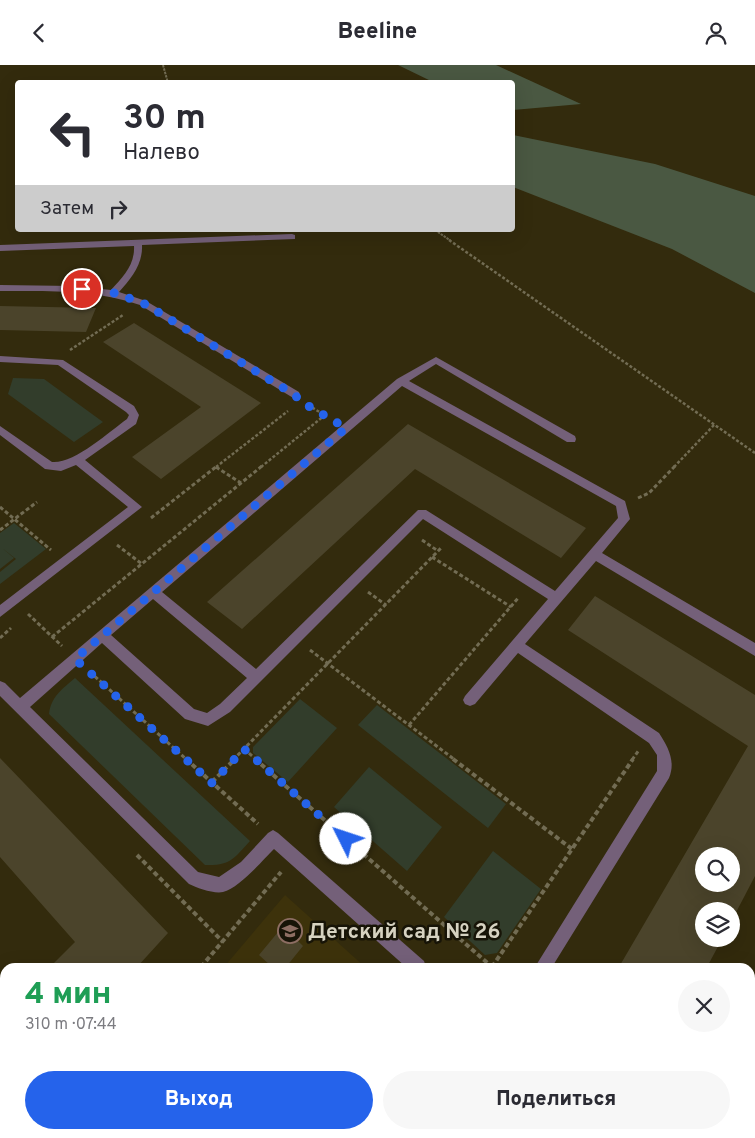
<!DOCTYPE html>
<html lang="ru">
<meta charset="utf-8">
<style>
body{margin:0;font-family:Overpass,sans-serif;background:#f7f7f7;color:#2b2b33;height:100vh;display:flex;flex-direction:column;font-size:19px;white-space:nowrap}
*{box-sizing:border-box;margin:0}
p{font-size:16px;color:#7c7c81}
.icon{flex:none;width:28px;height:28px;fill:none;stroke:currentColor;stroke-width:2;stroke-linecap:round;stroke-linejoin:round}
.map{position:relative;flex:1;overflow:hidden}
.side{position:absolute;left:0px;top:898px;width:755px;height:176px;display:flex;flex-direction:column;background:#fff;border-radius:15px 15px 0 0;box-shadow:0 5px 20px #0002}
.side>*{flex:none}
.hud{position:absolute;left:15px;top:15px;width:500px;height:152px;border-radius:5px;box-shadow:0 5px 20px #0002;background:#fff;color:#2b2b33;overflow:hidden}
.buttons{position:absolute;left:695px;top:782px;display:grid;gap:10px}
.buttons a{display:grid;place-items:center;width:45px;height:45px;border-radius:50%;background:#fff;box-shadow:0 5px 20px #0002;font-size:25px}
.pin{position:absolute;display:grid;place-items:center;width:42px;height:42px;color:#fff;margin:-21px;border:2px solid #fff;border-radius:50%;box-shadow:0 1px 5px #0007}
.me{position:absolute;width:55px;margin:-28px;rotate:311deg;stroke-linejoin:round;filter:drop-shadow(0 0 4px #0008)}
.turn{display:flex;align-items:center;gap:18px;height:105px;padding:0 25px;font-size:22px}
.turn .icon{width:65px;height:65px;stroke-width:2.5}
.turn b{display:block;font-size:35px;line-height:42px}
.then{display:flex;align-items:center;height:48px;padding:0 25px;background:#0003;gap:10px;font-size:19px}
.round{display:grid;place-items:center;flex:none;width:52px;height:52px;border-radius:26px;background:#f7f7f7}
.head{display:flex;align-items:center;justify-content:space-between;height:85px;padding:0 25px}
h1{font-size:30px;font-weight:800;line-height:38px;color:#1e9e55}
.cta{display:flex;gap:10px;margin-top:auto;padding:10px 25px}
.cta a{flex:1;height:58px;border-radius:30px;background:#2563eb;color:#fff;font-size:20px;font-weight:800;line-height:58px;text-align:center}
.cta a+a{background:#f7f7f7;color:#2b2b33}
header{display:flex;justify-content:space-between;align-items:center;height:65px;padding:0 25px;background:#fff;font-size:22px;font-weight:800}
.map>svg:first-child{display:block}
.built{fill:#3d320b}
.green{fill:#323d2b}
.forest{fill:#4a5842}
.building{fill:#4b442b;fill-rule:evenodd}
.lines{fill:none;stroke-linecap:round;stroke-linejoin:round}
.path-far3{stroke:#726c53;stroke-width:2;stroke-dasharray:2.5 1;stroke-linecap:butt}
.path-far2{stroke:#726c53;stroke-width:2.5;stroke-dasharray:3 2;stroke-linecap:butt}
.path-far1{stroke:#726c53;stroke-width:3;stroke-dasharray:4 2.5;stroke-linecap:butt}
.path{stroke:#726c53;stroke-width:4;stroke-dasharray:5 3;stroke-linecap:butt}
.minor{fill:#746079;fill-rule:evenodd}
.route{stroke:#2563eb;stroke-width:9;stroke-dasharray:0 16.2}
.labels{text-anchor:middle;stroke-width:5;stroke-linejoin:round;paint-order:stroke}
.near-poi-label{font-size:21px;font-weight:bold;fill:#d6d2c1;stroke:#171407;text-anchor:start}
</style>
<header><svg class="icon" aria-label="back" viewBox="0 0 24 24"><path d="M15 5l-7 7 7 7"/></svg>Beeline<svg class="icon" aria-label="person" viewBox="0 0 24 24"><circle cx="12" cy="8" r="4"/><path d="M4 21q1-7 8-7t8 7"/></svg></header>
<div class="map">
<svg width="755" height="1073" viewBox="0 0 755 1073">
<rect width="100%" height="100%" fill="#332b0d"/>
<path class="built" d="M285,830L365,902H224Z
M85,1069H551L556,1073H81Z"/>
<path class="green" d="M13,313L44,314L103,357L74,377L8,329Z
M14,458L46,484L0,519V507L16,494L2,483L14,493L0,504V468Z
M75,613L250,776C234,793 231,801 205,800L49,649C51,632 62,624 75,613Z
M300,634L337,663L288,717L253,688V682Z
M377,640L506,739L488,763L358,660Z
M369,702L442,762L407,806L334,742Z
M493,786L541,824L497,888L485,890L444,852Z"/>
<path class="forest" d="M398,0H496L581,39L513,45L512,18L433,17Z
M513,70L655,99L755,131V228L672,184L513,122Z"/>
<path class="building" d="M0,241L96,243L86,267L0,265Z
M134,258L261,338L161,414L132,392L201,342L103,277Z
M408,359L586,463L561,493L415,404L242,564L207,537Z
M595,531L755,630V811L731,857V846H704V874H722L707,902H619L748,681L568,565ZM704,791H731V819H704Z
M0,693L168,868L137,902H50L75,877L0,792Z
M283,861L303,881L286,902H272L259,890Z"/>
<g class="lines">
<path class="path-far3" d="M163,0L168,18
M435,165L451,176"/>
<path class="path-far2" d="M449,175L755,388
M70,285L123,250
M308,340L326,351
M216,402L288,346
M261,402L325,350
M674,402L714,360"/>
<path class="path-far1" d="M216,402L241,418
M638,433L649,428L675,401
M0,442L51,485
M151,453L217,401
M0,465L37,437
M422,475L438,486
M117,480L142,499
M432,492L511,542
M368,527L386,540
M28,549L62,581
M52,572L262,401
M0,573L11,563
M310,585L455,695
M90,607L187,695
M409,660L519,532
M244,684L257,695
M233,695L442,482
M632,695L639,685"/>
<path class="path" d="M186,694L258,759
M255,694L492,902
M453,694L572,784
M212,717L235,694
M137,790L223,877
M201,902L281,807
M492,902L633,694
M54,1073L58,1069"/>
<path class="minor" d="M292,169L295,170V174L142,180C143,199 131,214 119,227L146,236L299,327L300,330L295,334L140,240C94,224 48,226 0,226V220L73,221L111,225C123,212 135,200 134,181L0,186V180Z
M0,291L63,295L134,341L139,350L136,359L85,395L142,442L0,552V540L128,442L76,400L61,406L45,404L0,370V361L52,397C74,399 109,367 127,354L129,350L126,347L58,300L0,297Z
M436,292L575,371L576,374L575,377H567L436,299L409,316L625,436L630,454L602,488L755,578V591L596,496L525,579L659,668C668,682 676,696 669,713L552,902H535L657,706V690L649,678L518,588L475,639L470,641L465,639L463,635L465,631L548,534L423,454L230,647L208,661L185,654L102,578L30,642L198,807L219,812L241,797L268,768L273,765L278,768L424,896L426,902H406L274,784C262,796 239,823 223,827C214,829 197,823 189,819L0,631V616L5,618L20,633L397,314ZM402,321L616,441L618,453L555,526L426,445H418L256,604L162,527ZM153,534L247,613L220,639L207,648L194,644L111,570Z
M245,1069H264L263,1073H243Z
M494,1069H515L517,1073H495Z
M593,1069H614L616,1073H594Z"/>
</g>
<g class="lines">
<path class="route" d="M82,224L114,228L143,238L295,330L300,336L346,363L75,594L212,718L244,684L346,774"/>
</g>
<defs>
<symbol id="school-ring" viewBox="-11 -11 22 22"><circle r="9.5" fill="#171407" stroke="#8d6e63" stroke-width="1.5"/><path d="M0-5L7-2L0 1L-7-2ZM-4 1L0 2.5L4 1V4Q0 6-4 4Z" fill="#8d6e63"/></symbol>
</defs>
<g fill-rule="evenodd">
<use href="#school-ring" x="276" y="852" width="28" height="28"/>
</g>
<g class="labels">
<g class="near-poi-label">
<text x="308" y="873">Детский сад № 26</text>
</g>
</g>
</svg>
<div class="buttons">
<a><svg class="icon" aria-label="search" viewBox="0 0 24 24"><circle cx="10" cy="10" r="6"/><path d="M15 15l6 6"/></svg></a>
<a><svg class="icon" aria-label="layers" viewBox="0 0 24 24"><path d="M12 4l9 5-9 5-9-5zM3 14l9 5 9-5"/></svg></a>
</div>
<div class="pin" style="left:82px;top:224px;background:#d93025"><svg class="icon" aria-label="arrive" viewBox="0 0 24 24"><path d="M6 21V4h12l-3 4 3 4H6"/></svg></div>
<svg class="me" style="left:346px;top:774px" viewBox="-20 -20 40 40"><circle r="19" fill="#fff"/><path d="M0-13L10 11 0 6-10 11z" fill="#2563eb"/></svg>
<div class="hud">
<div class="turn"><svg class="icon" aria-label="left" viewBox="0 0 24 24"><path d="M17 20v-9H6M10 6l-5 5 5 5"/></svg><div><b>30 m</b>Налево</div></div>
<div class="then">Затем<svg class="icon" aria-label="right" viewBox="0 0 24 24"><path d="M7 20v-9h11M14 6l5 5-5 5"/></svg></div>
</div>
<section class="side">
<div class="head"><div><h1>4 мин</h1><p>310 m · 07:44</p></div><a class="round"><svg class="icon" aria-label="close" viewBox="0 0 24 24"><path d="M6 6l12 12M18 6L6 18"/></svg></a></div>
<div class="cta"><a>Выход</a><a>Поделиться</a></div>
</section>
</div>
